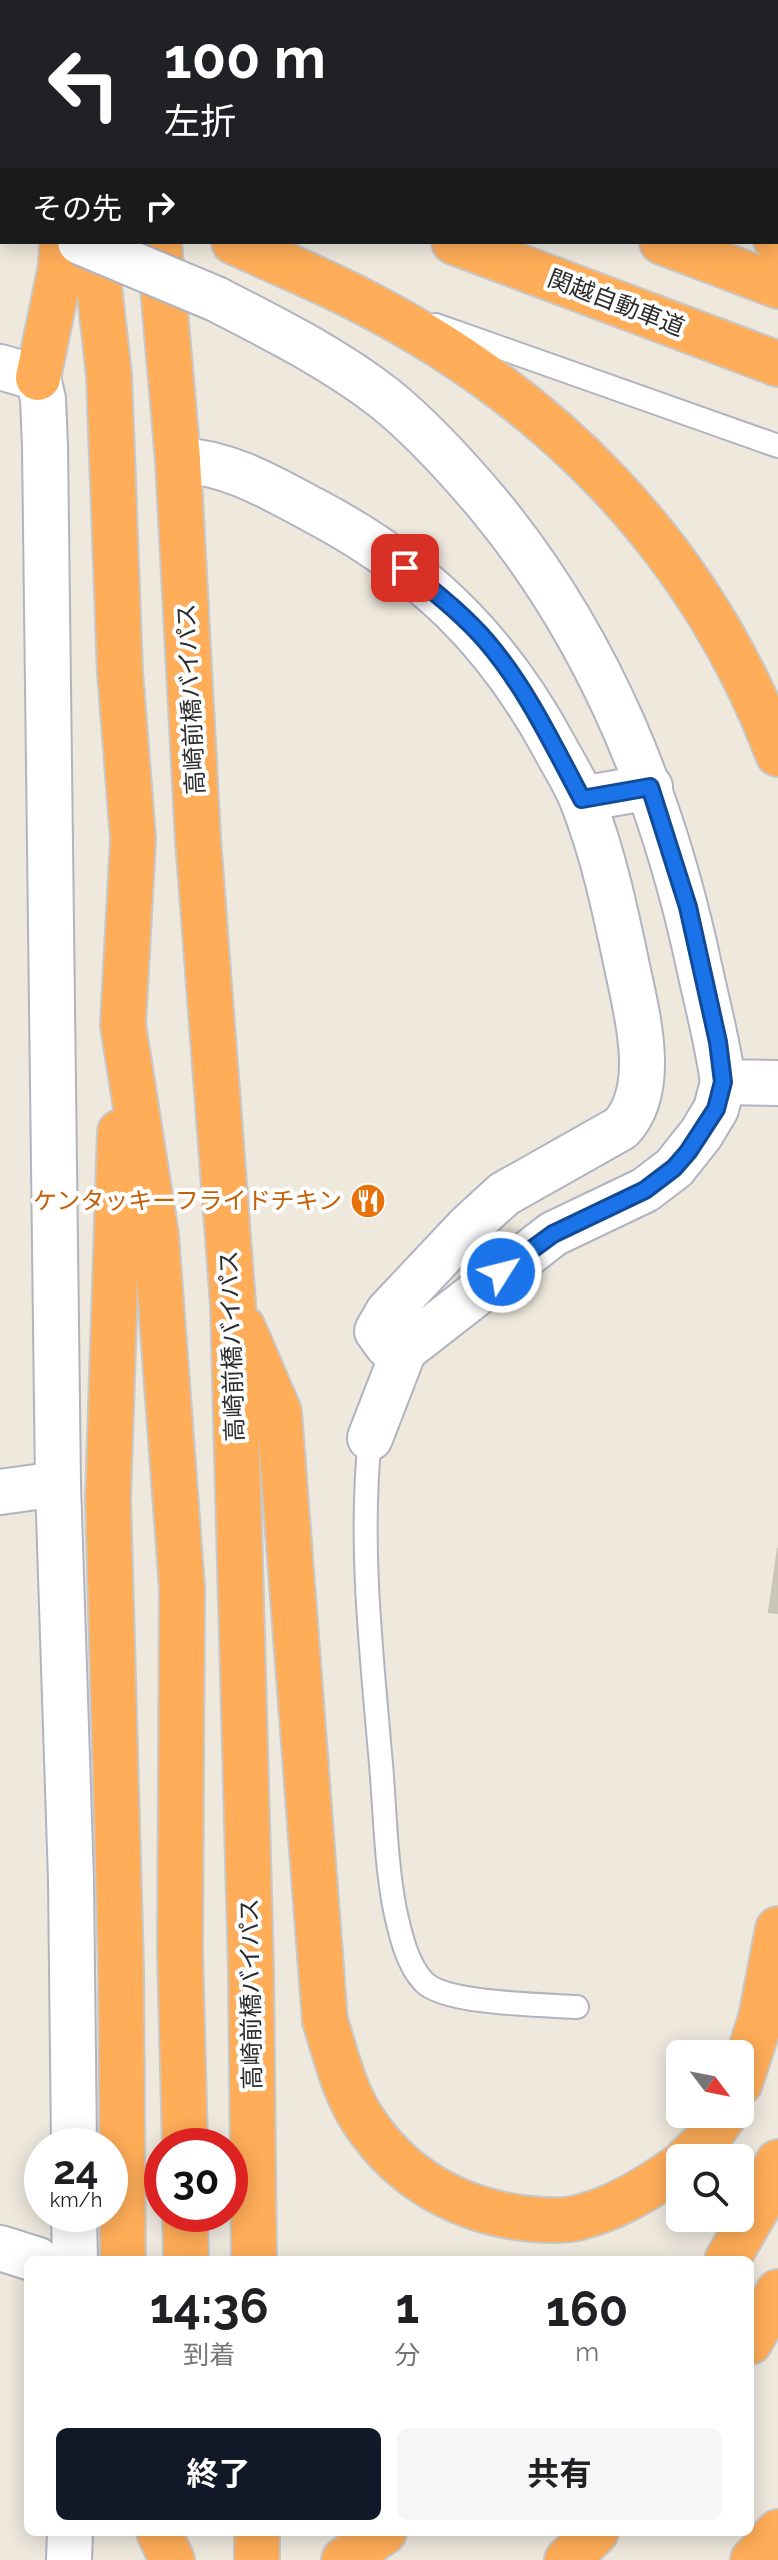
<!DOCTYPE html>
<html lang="ja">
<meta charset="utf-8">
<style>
body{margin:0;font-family:Raleway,"Noto Sans JP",sans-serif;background:#f6f6f6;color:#202124;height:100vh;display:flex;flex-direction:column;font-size:30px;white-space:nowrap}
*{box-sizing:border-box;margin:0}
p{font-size:26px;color:#757577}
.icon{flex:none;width:44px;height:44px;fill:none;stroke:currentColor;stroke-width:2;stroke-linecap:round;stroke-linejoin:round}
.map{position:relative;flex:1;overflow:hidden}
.details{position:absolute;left:24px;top:2256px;width:730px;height:280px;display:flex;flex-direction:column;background:#fff;border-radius:12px;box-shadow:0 4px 20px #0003}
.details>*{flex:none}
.guide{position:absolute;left:0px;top:0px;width:778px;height:244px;box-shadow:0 4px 20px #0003;background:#202124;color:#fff;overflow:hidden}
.needle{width:52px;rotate:122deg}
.tools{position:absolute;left:666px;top:2040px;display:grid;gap:16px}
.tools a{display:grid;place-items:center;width:88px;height:88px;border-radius:12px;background:#fff;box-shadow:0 4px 20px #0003;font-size:40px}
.speed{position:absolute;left:24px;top:2128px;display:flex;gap:16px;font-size:40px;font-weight:700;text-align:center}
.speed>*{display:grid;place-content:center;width:104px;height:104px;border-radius:50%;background:#fff;box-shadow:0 4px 20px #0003;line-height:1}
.speed small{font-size:20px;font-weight:400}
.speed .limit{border:12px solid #d22;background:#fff;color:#111}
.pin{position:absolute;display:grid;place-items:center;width:68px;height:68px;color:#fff;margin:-34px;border-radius:16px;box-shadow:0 4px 12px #0006}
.me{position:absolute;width:88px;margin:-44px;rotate:54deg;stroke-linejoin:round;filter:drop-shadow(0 0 6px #0008)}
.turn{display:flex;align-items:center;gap:28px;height:168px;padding:0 32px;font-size:36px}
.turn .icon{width:104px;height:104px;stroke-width:2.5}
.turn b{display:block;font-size:56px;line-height:68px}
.then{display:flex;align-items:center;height:76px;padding:0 32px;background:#0003;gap:16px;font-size:30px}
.eta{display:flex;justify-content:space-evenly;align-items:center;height:136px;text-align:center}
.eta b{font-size:48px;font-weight:700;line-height:56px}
.button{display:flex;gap:16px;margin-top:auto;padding:16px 32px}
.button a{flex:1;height:92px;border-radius:12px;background:#111827;color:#fff;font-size:32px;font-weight:700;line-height:92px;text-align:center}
.button a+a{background:#f6f6f6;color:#202124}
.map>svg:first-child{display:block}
.building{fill:#c9c6bc;stroke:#cac5b7;stroke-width:2}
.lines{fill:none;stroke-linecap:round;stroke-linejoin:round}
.lane-casing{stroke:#b2b3c0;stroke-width:26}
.street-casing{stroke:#b2b3c0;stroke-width:48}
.secondary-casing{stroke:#b2b3c0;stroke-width:48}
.highway-casing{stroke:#c8c8c8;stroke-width:48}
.lane{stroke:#fff;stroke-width:22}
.street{stroke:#fff;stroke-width:44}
.secondary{stroke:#fff;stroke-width:44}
.highway{stroke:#ffad58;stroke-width:44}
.secondary-bridge-casing{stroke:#b2b3c0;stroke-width:48;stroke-linecap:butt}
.secondary-bridge{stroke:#fff;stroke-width:44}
.route-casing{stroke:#114b97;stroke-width:20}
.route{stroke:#1a73e8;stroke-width:14}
.labels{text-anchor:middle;stroke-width:8;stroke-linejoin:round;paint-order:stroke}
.street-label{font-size:24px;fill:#2c2c2c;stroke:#fff}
.food-label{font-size:24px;fill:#c56008;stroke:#fff;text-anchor:end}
</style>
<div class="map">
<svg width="778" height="2560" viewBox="0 0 778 2560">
<rect width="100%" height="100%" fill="#eee8dd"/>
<path class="building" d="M778,1548V1613L769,1612Z"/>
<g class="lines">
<defs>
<path id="lane" d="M215,0L222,2
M436,325L778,446
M370,1438C359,1543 371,1648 380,1753C385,1804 385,1859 395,1910C400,1933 407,1965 424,1982C444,2004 545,2005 577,2007"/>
<path id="street" d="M0,367L38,378
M178,460C228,462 270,487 313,510C422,567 497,640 555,748C564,765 576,783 583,802C604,856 616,914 628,971C638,1018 657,1090 621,1128L504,1194L467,1228L388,1312L377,1331L387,1345L404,1350
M582,799L650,787
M370,1438L404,1350L553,1234L645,1190L674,1168L701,1134L716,1109L723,1082
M0,1492L58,1484
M0,2248L38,2260"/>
<path id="secondary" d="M0,212L2,213
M216,299C274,329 331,357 383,397C422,428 457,467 489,505C602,642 665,803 701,975C709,1011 718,1045 723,1082L778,1083
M38,378L43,399L45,446L58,1484L71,1880L74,2146
M74,2214L75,2260
M69,2560L70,2532"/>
<path id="highway" d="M26,0L31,2
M66,0V2
M134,0V2
M458,0L459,2
M0,78L2,79
M0,148L2,149
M776,240L778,241
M94,242L109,375L120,672L133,839L123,1025L156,1235L182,1588L180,1952L185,2146
M159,242L178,460L198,839L233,1304L251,1970L254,2260
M234,242C273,260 312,276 350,295C549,394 699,546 778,754
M454,242L778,364
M662,242L778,286
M38,378L61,266L62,242
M120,1132L108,1499L121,1970L123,2260
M243,1328L279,1412L325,2021C336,2055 344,2093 365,2123C402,2178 457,2209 522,2218C539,2220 560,2222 577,2218C615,2209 649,2188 680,2166
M740,2083L761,2018L778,1929
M688,2158L706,2141L725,2114
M185,2214L186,2260
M727,2260L760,2203L778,2162
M750,2342L778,2292
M159,2532L172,2560
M257,2532V2560
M344,2560L384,2532
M567,2560L596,2532
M753,2560L778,2532"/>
</defs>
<use href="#lane" class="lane-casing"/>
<use href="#street" class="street-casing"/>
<use href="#secondary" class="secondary-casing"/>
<use href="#highway" class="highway-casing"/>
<use href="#lane" class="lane"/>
<use href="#street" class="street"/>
<use href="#secondary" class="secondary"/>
<use href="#highway" class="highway"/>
<defs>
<path id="secondary-bridge" d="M80,242L216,299"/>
</defs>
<use href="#secondary-bridge" class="secondary-bridge-casing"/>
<use href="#secondary-bridge" class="secondary-bridge"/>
</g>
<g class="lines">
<defs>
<path id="route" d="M405,568C433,591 463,614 487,642C527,689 553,745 582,799L650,787L688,907L718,1042L723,1082L716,1109L688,1152L674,1168L645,1190L553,1234L501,1272"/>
</defs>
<use href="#route" class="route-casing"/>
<use href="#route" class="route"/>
</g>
<defs>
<symbol id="restaurant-disc" viewBox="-11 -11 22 22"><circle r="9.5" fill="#e8710a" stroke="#fff"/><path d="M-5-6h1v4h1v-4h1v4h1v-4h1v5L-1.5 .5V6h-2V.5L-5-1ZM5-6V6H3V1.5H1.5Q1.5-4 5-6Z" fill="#fff"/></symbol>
</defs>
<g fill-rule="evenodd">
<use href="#restaurant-disc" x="348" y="1181" width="40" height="40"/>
</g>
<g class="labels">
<g class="street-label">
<text transform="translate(616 303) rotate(21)" y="8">関越自動車道</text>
<text transform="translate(191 699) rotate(-93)" y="8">高崎前橋バイパス</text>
<text transform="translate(232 1346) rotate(-92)" y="8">高崎前橋バイパス</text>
<text transform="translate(251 1994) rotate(-91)" y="8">高崎前橋バイパス</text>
</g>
<g class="food-label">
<text x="342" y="1209">ケンタッキーフライドチキン</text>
</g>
</g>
</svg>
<div class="tools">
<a><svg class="needle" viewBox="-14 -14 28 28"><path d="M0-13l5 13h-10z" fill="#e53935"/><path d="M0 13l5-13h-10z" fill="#757577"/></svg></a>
<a><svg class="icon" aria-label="search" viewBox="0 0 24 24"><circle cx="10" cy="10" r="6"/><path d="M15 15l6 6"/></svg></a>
</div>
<div class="speed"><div>24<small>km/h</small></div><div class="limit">30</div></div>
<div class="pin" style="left:405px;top:568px;background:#d93025"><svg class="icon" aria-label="arrive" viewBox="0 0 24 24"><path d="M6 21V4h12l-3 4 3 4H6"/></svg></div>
<svg class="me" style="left:501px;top:1272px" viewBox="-20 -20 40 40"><circle r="17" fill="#1a73e8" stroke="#fff" stroke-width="3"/><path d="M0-11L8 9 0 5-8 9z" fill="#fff"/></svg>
<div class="guide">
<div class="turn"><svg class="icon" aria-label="left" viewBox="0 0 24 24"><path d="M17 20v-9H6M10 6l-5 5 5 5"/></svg><div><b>100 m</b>左折</div></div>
<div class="then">その先<svg class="icon" aria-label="right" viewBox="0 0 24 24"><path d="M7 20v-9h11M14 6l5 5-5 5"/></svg></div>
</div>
<section class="details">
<div class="eta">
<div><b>14:36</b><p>到着</p></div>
<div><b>1</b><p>分</p></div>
<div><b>160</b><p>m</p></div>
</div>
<div class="button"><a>終了</a><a>共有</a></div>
</section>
</div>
